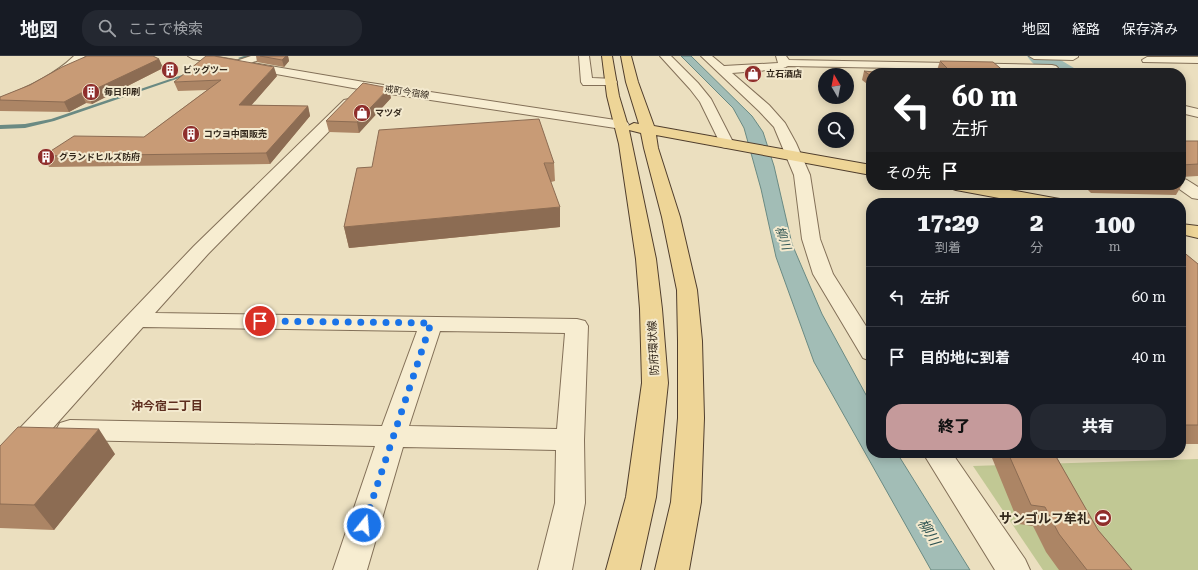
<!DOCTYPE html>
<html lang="ja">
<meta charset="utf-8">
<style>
body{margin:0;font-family:"Roboto Serif","Noto Sans JP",serif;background:#242831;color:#f1f3f6;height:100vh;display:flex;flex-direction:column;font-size:15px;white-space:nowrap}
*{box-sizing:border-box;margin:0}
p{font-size:13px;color:#9ea1a6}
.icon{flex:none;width:22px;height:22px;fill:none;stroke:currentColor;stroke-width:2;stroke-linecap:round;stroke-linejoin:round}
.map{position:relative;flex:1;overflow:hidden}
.details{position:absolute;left:866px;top:142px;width:320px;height:260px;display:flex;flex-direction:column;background:#171b24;border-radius:16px;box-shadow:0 2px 10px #0003}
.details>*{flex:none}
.hud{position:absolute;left:866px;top:12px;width:320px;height:122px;border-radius:16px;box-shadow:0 2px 10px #0003;background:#202124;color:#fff;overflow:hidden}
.needle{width:26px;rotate:350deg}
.fabs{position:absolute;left:818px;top:12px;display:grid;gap:8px}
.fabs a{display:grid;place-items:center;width:36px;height:36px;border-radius:50%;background:#171b24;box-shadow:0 2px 10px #0003;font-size:20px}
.pin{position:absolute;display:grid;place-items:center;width:34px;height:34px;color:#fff;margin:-17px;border:2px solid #fff;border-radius:50%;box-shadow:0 1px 4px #0007}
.me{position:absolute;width:44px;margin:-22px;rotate:17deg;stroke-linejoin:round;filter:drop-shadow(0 0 3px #0008)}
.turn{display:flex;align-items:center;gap:14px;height:84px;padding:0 20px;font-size:18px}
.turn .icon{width:52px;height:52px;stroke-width:2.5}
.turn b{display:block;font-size:28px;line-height:34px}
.then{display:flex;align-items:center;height:38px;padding:0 20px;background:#0003;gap:8px;font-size:15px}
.eta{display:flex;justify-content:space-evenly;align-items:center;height:68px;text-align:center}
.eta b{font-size:24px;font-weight:800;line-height:28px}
.cta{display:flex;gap:8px;margin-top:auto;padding:8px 20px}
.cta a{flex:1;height:46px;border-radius:16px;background:#c59a9b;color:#111;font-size:16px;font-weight:800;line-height:46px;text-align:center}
.cta a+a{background:#242831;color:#f1f3f6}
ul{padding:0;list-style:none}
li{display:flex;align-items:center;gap:12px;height:60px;padding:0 20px;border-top:1px solid #363941}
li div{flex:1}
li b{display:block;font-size:15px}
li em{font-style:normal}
header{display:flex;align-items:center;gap:24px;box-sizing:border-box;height:56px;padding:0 20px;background:#171b24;border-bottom:1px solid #363941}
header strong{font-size:19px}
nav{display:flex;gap:22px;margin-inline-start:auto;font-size:14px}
.search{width:280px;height:36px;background:#242831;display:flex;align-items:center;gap:10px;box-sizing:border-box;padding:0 14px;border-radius:16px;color:#9ea1a6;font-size:15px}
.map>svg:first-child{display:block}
.green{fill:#c1c894}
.water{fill:#a2bdb6;stroke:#6a8a83}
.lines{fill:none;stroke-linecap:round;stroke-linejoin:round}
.stream{fill:#6a8a83;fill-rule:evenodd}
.river{fill:#a2bdb6;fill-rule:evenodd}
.minor-casing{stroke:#837058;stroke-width:2}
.tertiary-casing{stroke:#837058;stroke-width:2}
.primary-casing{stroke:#503e2d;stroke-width:2}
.minor{fill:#f7edd1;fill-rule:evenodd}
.tertiary{fill:#f7edd1;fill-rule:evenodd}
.primary{fill:#eed597;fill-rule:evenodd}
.wall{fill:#ac8565}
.shaded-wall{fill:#8c6c53}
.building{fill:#c89b76;stroke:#8c6c53}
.route{stroke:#1a73e8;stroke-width:7;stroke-dasharray:0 12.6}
.labels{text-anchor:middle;stroke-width:4;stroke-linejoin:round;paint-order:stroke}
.far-poi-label{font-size:9px;font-weight:bold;fill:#33281c;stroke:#f3e9ce;text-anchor:start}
.far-street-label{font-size:9px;fill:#33281c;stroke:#f3e9ce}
.street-label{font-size:11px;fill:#33281c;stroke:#f3e9ce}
.water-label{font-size:12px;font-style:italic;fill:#2c5251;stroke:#f3e9ce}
.neighbourhood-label{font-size:12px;font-weight:bold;fill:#5d2d1e;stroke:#f3e9ce}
.near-poi-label{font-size:13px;font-weight:bold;fill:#33281c;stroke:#f3e9ce;text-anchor:end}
.near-water-label{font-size:14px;font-style:italic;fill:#2c5251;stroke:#f3e9ce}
</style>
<header>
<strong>地図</strong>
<div class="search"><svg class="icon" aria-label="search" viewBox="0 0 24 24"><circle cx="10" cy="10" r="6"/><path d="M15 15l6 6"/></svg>ここで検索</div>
<nav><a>地図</a><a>経路</a><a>保存済み</a></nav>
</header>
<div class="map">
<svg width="1198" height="514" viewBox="0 0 1198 514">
<rect width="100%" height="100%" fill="#ebdfbf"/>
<path class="green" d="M1198,403V514H1043L973,410Z"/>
<path class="water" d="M681,0H691L752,60L763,76L774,110L792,188L822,258L871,348V397H897L970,514H931L814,306L776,201L761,133L744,72L733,52Z"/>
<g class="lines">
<path class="stream" d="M244,0H251L240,3L238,2Z
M188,17L191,18L54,65L25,72L0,73V69L25,68L51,63Z"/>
<path class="river" d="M1027,0H1054L1074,12L1077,17C1057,17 1040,19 1027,0Z"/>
<defs>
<path id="minor" d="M74,0H85C69,23 27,44 0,51V42C27,32 53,20 74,0Z
M251,0H267L266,2L237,11L231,8L233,6Z
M579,0H589L592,22L615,23L617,26L615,29H583L581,26Z
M660,0H671L698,27L711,43L734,88L732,91L727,92L722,91L700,46L690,33Z
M701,0H712L724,10L778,7L776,0H786L789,4L1052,9L1056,10L1058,12L1056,14L1052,15L788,10L781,13L732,17L769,49L785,67L796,87L810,119L820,183L833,218L871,278V305L863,302L813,218L802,183L794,119L774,71L759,55Z
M1029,0H1078V1L1073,4L1034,3Z
M1147,1H1198V7L1143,6L1142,4Z
M349,43L354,44L355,47L354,50L208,198L155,257L577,263L585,265L588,270L584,384L585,447L572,514H538L555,447L556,394L403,391L367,514H333L375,390L70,384L60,381L56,374L60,367L70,364L382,370L417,275L143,271L10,420L0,423V393L194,190L344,44ZM440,275L565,277L557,373L409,370Z
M1181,49L1198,53V61L1181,57Z
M1181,122L1187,124L1198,131V143L1192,142L1175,130L1174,129H1181Z
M923,397H952L1025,503L1030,514H995Z"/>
<path id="tertiary" d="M188,0H212L364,26L622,65L627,66L629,69L627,72L622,73L364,34L193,3Z"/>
<path id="primary" d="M602,0H612L619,40L628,70L634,67L639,68L626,26L621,0H631L638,26L654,70L871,109V119L656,79L658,92L680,161L697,234L702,285L704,362L701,446L689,514H655L671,446L678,362V285L677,234L662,161L644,92L641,77L629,74L656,203L662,253L668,327L656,441L640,514H606L626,441L642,327L640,253L636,203L619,88L607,40Z
M948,129H983L1054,142L1060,143L1063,147H1026L956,134L950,132Z
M1181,168L1198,170V182L1181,178Z"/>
</defs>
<use href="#minor" class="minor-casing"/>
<use href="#tertiary" class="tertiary-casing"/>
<use href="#primary" class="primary-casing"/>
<use href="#minor" class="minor"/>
<use href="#tertiary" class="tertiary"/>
<use href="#primary" class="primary"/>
</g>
<path class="wall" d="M256,0H288L289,5L284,11L257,6Z
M159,3L163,12L92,48L86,47L69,56L0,55V41Z
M940,5L1006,17H939L937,14Z
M864,15L871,17V31L862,24Z
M277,20L251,49L308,50L310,60L270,108L49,111L43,100L144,81L207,34L178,35L174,26Z
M391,42L359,77L329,76L326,65Z
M1181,85H1198V120L1181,121Z
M554,107L555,125L551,126L560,171L349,192L344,171L357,112Z
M1181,125L1183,127L1176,139L1091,137L1083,129H1181Z
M1181,194L1198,208V388H1181Z
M0,390L115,398L54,474L0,472Z
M990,397H1054L1098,474L1132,514H1059L1046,496L1033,470L1019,468Z"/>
<path class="shaded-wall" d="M286,0H288L289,5L284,11L282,4Z
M159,3L163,12L92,48L87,37Z
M274,11L277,20L243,59L239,49Z
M389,32L391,42L359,77L357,66Z
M81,37L86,47L69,56L64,46Z
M308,50L310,60L270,108L266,97Z
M560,151V171L349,192L344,171Z
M99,373L115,398L54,474L34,449Z"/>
<path class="building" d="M87,0H153L159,3L87,37H81L64,46L0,44V41L30,29L62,11Z
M206,0H214L274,11L239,49L308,50L266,97L43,100L74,80L144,81L221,24L174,26Z
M260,0H286L282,4Z
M940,5L993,6L1006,17H952Z
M864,15L884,17H871V20Z
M363,27L389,32L357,66L326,65Z
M539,63L554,107H544L560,151L344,171L357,112L372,111L379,74Z
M1181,85H1198V108L1181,109Z
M1181,194L1198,208V369H1181Z
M18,371L99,373L34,449L0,448V390Z
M1008,397H1054L1098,474L1132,514H1087L1059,478L1045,451L1031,449Z"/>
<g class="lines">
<path class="route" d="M260,265L431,267L364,469"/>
</g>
<defs>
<symbol id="building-disc" viewBox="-11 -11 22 22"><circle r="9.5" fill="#8f2e2b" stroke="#f3e9ce"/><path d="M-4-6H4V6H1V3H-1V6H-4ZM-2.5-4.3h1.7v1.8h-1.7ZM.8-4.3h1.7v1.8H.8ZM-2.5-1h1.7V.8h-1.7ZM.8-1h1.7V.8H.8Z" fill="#fff"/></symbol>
<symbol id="shop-disc" viewBox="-11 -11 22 22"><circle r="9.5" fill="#8f2e2b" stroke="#f3e9ce"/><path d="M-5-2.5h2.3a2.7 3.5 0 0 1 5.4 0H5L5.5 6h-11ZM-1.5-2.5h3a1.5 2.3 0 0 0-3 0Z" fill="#fff"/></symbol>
<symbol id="stadium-disc" viewBox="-11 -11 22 22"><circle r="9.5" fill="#8f2e2b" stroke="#f3e9ce"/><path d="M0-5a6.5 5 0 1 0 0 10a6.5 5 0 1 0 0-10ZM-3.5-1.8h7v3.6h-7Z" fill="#fff"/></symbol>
</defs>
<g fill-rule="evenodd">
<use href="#building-disc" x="160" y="4" width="20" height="20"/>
<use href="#shop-disc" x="743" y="8" width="20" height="20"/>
<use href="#building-disc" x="81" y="26" width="20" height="20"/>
<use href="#shop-disc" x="352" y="47" width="20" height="20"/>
<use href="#building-disc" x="181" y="68" width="20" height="20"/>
<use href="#building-disc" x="36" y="91" width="20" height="20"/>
<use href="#stadium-disc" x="1093" y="452" width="20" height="20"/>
</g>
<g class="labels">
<g class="far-poi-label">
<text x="183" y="17">ビッグツー</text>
<text x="766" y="21">立石酒店</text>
<text x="104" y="39">毎日印刷</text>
<text x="375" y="60">マツダ</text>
<text x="204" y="81">コウヨ中国販売</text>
<text x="59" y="104">グランドヒルズ防府</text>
</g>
<g class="far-street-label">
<text transform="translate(407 36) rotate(9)" y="3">戒町今宿線</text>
</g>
<g class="street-label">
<text transform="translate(653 292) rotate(-93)" y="4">防府環状線</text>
</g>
<g class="water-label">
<text transform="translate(783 182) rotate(71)" y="4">柳川</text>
</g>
<g class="neighbourhood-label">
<text x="167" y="354">沖今宿二丁目</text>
</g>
<g class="near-poi-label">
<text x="1090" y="467">サンゴルフ牟礼</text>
</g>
<g class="near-water-label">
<text transform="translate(929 476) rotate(59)" y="5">柳川</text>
</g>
</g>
</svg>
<div class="fabs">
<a><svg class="needle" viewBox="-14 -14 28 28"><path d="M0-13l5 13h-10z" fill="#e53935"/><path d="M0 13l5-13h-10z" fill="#9ea1a6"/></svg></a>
<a><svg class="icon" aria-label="search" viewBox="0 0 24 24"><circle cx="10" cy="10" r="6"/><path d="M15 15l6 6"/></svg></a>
</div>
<div class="pin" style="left:260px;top:265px;background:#d93025"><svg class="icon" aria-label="arrive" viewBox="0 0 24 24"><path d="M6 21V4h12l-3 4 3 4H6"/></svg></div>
<svg class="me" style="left:364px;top:469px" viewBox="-20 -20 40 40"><circle r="17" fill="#1a73e8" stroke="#fff" stroke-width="3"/><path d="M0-11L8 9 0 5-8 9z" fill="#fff"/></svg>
<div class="hud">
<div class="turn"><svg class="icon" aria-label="left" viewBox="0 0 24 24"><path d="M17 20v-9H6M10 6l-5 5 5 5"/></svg><div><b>60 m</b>左折</div></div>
<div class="then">その先<svg class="icon" aria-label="arrive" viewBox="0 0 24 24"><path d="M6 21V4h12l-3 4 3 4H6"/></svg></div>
</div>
<section class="details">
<div class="eta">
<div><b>17:29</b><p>到着</p></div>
<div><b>2</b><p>分</p></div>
<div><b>100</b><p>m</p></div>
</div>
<ul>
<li><svg class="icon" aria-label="left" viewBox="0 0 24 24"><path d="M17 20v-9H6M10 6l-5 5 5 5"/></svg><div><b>左折</b></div><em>60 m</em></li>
<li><svg class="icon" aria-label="arrive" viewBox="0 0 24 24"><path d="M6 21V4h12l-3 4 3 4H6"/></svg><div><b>目的地に到着</b></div><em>40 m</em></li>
</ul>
<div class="cta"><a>終了</a><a>共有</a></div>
</section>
</div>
